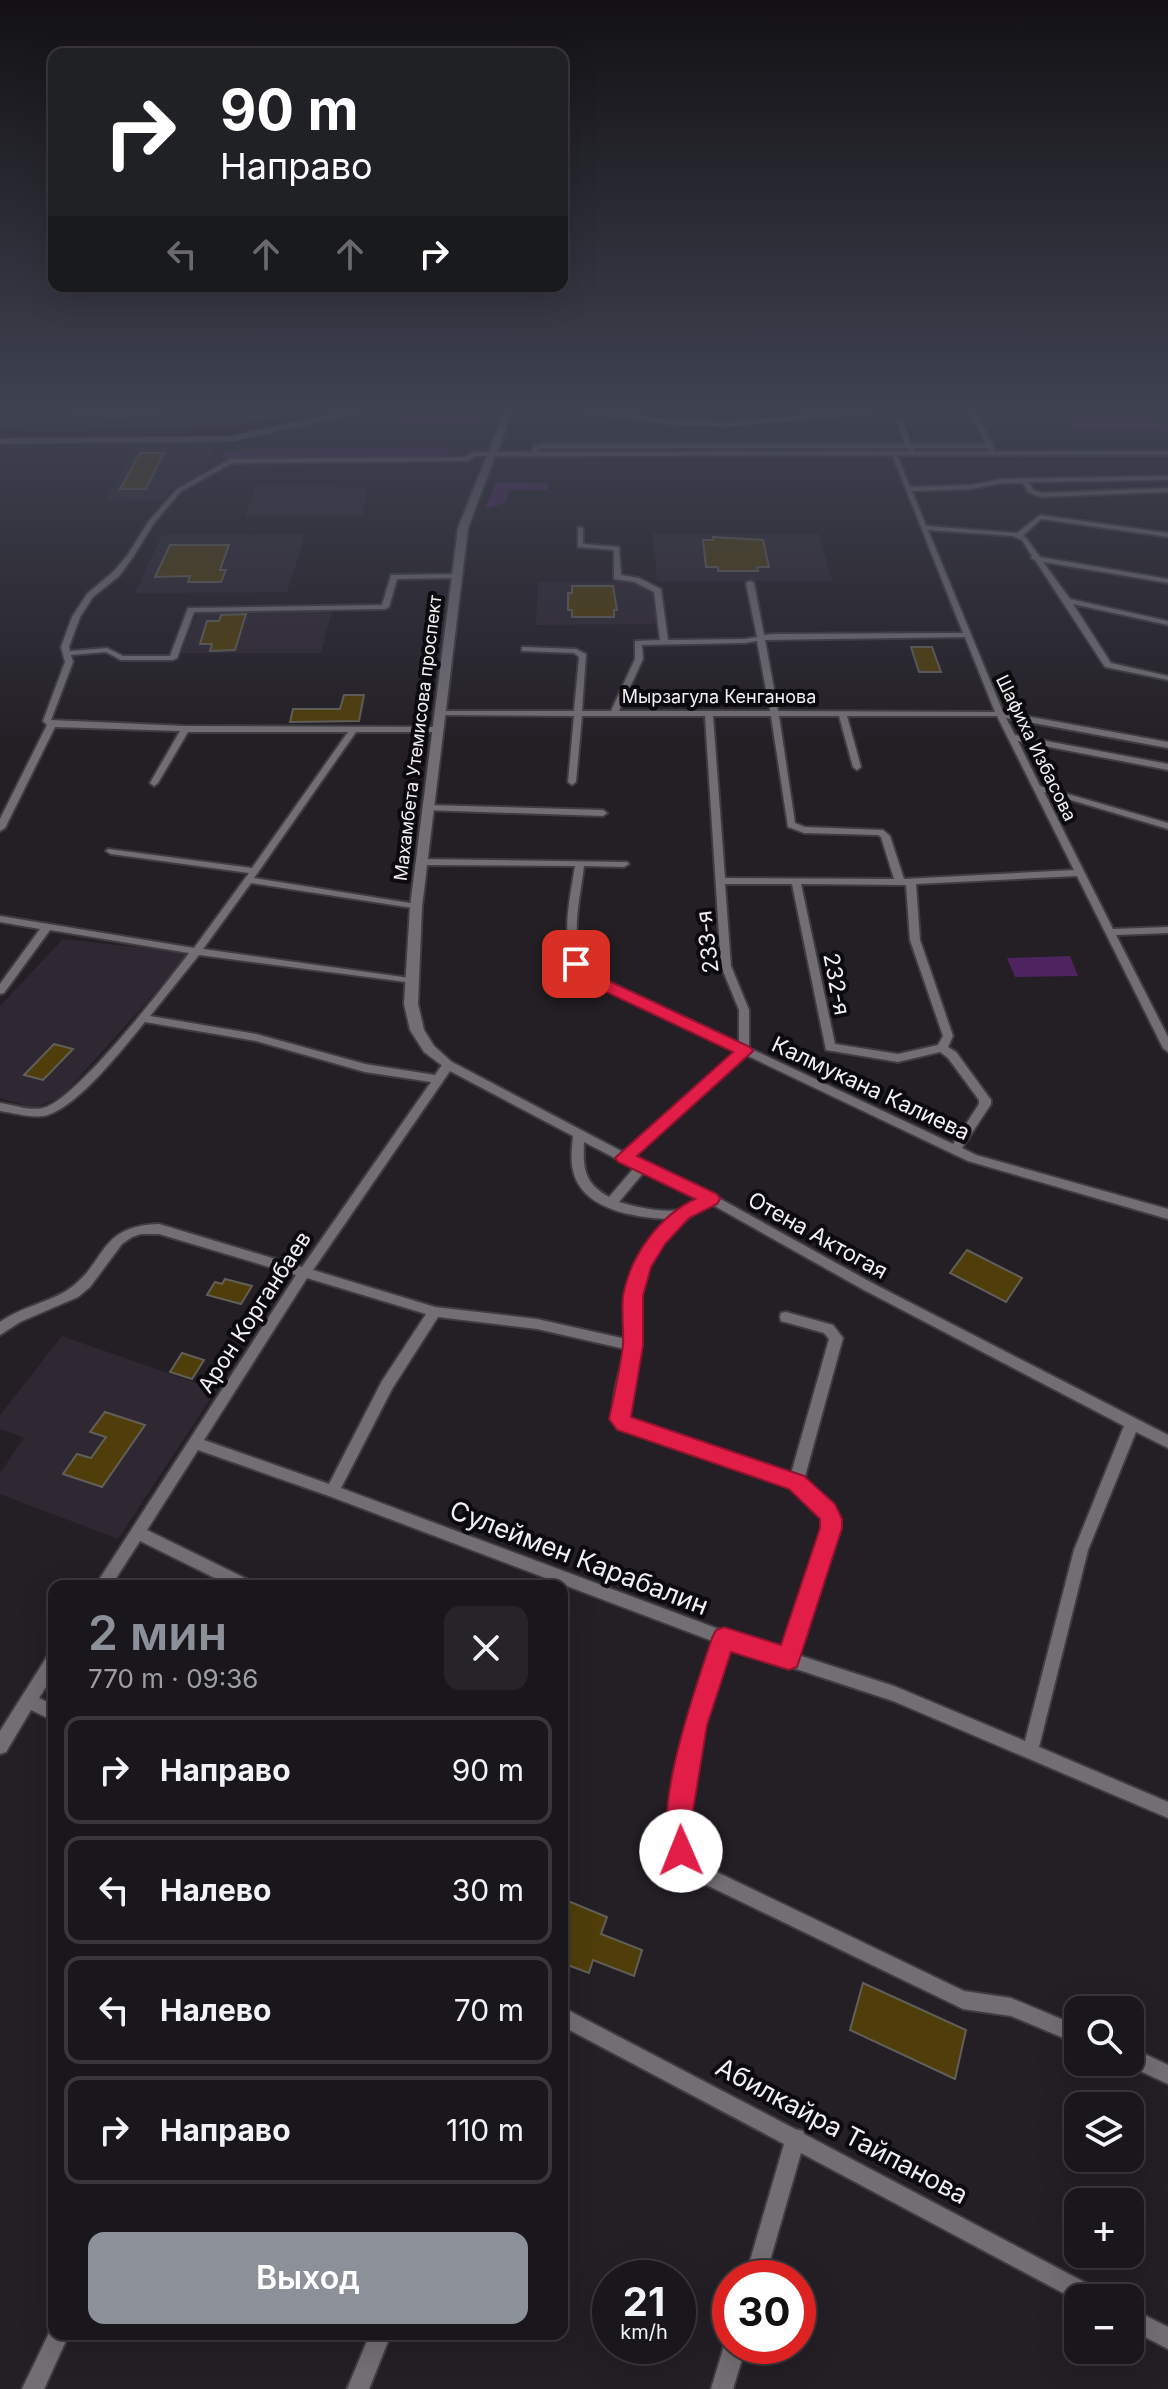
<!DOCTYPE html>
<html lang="ru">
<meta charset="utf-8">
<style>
body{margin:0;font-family:Inter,sans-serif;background:#272429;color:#f1f3f6;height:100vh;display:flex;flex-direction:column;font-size:30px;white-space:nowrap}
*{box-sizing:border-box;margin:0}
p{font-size:26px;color:#9f9fa3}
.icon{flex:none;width:44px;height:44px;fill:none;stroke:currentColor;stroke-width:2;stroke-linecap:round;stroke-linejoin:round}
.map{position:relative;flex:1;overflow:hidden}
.drawer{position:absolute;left:48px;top:1580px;width:520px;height:760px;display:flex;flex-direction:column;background:#1a171c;border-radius:16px;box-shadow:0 8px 32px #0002,0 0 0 2px #38363b}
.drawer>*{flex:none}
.hud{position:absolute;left:48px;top:48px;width:520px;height:244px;border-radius:16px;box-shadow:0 8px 32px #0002,0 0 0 2px #38363b;background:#202124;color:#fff;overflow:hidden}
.controls{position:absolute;left:1064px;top:1996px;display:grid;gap:16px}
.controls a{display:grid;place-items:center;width:80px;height:80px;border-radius:16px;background:#1a171c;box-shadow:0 8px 32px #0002,0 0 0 2px #38363b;font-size:40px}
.speed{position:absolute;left:592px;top:2260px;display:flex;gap:16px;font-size:40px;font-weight:700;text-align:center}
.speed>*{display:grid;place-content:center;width:104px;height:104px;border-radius:50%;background:#1a171c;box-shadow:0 8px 32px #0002,0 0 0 2px #38363b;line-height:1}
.speed small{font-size:20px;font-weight:400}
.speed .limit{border:12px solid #d22;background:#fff;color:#111}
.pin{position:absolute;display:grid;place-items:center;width:68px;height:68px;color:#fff;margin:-34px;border-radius:16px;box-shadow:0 4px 12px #0006}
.me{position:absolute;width:88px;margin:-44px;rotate:359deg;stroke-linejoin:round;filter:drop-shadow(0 0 6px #0008)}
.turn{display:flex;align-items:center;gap:28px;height:168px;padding:0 40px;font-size:36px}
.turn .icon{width:104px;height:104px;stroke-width:2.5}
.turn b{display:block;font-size:56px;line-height:68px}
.lanes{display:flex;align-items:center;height:76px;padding:0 40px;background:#0003;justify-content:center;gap:40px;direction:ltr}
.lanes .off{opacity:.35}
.round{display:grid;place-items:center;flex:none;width:84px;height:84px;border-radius:16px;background:#272429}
.overview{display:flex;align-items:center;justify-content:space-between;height:136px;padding:0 40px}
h1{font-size:48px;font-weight:600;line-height:60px;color:#8c9099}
.button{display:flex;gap:16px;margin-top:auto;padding:16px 40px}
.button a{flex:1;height:92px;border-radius:16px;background:#8c9099;color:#fff;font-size:32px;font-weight:600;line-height:92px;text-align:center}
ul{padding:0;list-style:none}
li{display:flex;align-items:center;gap:24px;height:108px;margin:0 16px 12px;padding:0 24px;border:4px solid #38363b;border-radius:16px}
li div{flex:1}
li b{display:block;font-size:30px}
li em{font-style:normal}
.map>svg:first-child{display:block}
.built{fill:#2f2833}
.green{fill:#4d245f}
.water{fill:#11001a}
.building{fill:#4f3e0a;stroke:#615f58;stroke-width:2}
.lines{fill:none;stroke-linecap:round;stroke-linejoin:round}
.pedestrian-casing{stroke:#3f3c41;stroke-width:7}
.minor-casing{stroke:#3f3c41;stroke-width:4}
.tertiary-casing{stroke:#3f3c41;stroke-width:4}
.pedestrian{stroke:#726e74;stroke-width:5}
.minor{fill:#726e74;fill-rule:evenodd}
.tertiary{fill:#726e74;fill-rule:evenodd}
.route{fill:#e11d48;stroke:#92132f;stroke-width:2}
.labels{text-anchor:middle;stroke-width:8;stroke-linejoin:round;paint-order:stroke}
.far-street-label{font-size:18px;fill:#f3f0f4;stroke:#0b0a0c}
.street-label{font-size:22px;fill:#f3f0f4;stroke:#0b0a0c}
.near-street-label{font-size:26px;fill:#f3f0f4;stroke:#0b0a0c}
</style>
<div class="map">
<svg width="1168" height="2389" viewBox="0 0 1168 2389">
<rect width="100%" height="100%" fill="#231f25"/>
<path class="built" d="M215,447L206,469L169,490L164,500L105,501L136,448Z
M256,486H336L368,487L362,516L245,517Z
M653,534H819L832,581H657Z
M162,535H305L287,592L135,593Z
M538,582H638L654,593L657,624L536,625Z
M332,611L321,653H181L198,612Z
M63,939L191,953L61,1097L34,1108L0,1098V1006Z
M62,1336L216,1390L118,1539L0,1494V1473L24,1438L0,1429V1415Z"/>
<path class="green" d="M412,411H488L480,424H405L406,421L372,419L376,413L410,414Z
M1061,412H1154L1168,429H1074Z
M450,447L448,458L222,459L226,450Z
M496,482L548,483L547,490H510L505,503L485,509Z
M1070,956L1078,976L1015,977L1007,958Z"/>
<path class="water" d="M304,411H347L246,434L217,437L0,439V431L73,432L238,425Z
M603,411H704L753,414L858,411L721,422L681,421Z"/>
<path class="building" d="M140,453H164L146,489H120Z
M713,537L763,540L769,567H757L758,571H718V567H706L703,540H713Z
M170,545H229L220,570H226L221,582H188L190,576L155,577Z
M572,586H613L617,610H614V617H572V610H568V593H572Z
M246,614L235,650L210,651L212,644H200L207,621H219L221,615Z
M911,647H932L941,672H919Z
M344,695H364L359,721L290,722L293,709H340Z
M54,1044L73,1049L43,1080L24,1075Z
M967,1250L1022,1278L1006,1302L950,1273Z
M225,1279L252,1286L241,1304L207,1295L215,1282L222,1284Z
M182,1353L204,1360L192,1379L170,1372Z
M105,1412L145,1425L102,1487L63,1474L77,1454L91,1458L106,1437L90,1432Z
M568,1901L607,1917L601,1934L642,1950L634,1976L593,1960L589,1973L562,1963V1918Z
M863,1983L966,2030L955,2079L850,2030Z"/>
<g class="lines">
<defs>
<path id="pedestrian" d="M589,411L670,422L729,424L870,411
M0,441L231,439L357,411"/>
<path id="minor" d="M69,411L114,414L160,411L114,418Z
M969,411H975L993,446L994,452H990L987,448H913L914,451L911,453L907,448H544L538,449L536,455L531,454L533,446L544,444H905L897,422L900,420L903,422L911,444H986Z
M474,452H493L496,454L493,456H475L467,461L232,463L181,491L154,523L133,557L119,576L93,597L80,617L69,647L70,651L107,648L123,656H170L188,608L382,605L391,575L456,574L460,576L456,578L397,579L389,607L385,609L194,612L177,658L173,660H121L106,652L71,655L73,662L51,720L185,726L440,727L441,729L437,732H356L254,878L416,904L421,907L419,909L251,883L203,949L410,978L414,979L415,981L414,983L199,955L150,1016L256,1034L365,1064L435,1075L444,1062H452L623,1152L737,1051L580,976C559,941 569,905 575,866L421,865L416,862L421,859L627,862L629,864L624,867L584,866C580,902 568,939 588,972L739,1043V1010L721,966L705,716H582L576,782L572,785L568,782L574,716L439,715L435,713L439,711H574L579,657L574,653L522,651V647H525L576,649L586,654L582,711H611L635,659V641L660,640L654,592L634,582L614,579V550L578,547V527L583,528V544L619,547L621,575L639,578L661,589L668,640L745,639L757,637L746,583L750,581L754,583L764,635L773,634L963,633L892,454L897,455L910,487L971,485L1002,479L1168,476V480L1029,482L1033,490L1041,493L1168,488V492L1040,497L1028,492L1023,483H1002L971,489L912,491L926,526L1017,533L1040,515L1168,533V537L1041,519L1023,536L1026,538L1040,557L1168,579V583L1043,562L1070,599L1168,621V625L1073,604L1111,663L1168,676V680L1105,667L1035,560L1031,558L1032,556L1022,540L1013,536L928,530L1003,712L1168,742V748L1006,718L1015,735L1168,764V770L1018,741L1040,786L1168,823V829L1044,792L1113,929L1168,927V933L1116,935L1168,1037V1052L1163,1048L1077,876L916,884L920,940L953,1036L948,1047L956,1052L991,1100V1104L962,1148L976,1155L1168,1209V1219L968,1161L746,1055L632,1157L715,1196L874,1284L1168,1435V1448L1136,1432L1088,1550L1039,1747L1168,1802V1818L893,1701L729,1647L703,1725L686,1829L689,1848L702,1865L964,1991L1011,1998L1078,2026V2044L1011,2016L963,2009L957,2006L690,1877L675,1857L670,1829L687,1725L715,1642L329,1496L198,1450L147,1530L251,1581L254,1586H231L140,1541L111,1586H95L296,1275L159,1234H141L132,1237L122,1244L90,1287L78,1297L20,1322L0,1335V1322L3,1320C22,1307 46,1303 66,1291C108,1264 96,1226 159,1224L302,1267L431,1082L365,1072L256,1041L145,1022C123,1048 77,1109 44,1116C29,1118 15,1113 0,1111V1103C14,1105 29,1111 43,1108C75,1101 166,984 189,953L50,930L4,993L0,994V984L40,929L0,922V916L194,948L249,873L111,854L106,851L108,849L252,868L348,732H188L158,783L154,786L150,783L180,731L55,727L5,828L0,831V819L47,725L43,721L65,662L61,647L72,617L87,594L113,572L127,556L149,521L177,489L231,459L466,457ZM965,637L995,712L778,711L765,640ZM757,641L770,711H619L643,659L642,645L745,643ZM713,716H771L788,827L804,833L878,835L881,837L894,879L725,878ZM779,716H839L853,767L857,770L861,767L847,716H997L1074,870L904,879L890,836L883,830L805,827L795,823ZM725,884H792L826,1050L898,1062L940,1052L948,1058L979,1100V1104L953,1144L749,1048V1010L731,966ZM801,884L906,885L910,940L943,1036L938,1045L898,1054L835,1044ZM450,1071L573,1136C572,1148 570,1162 574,1174C585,1211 638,1218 671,1219C629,1255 630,1289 626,1339L537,1319L435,1307L313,1270ZM584,1142L634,1168L609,1197C584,1183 583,1169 584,1142ZM644,1172L700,1199C695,1202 689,1207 684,1209C666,1214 636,1207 619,1202ZM711,1204L864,1290L1124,1426L1074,1550L1025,1741L894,1686L798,1655L838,1528L832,1506L804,1480L843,1338L833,1325L786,1312L781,1313L780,1317L781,1321L824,1333L829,1339L791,1474L629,1420C621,1396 636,1371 639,1348C641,1332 640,1315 641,1299C645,1255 673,1224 711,1204ZM307,1278L426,1314L382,1381L329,1484L204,1440ZM438,1317L537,1329L625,1349C620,1376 606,1403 619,1428L791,1487L821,1514L824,1528L784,1650L724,1631L341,1488L392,1389Z
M427,805L603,810L607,813L603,816L424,810V806Z
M54,1653V1674L39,1698L54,1705V1721L31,1710L6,1752L0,1754V1731L48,1655Z
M562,2007L795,2129L803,2131L804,2134L1101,2291L1104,2298H1078V2301L801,2153L765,2278H745L784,2144L562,2026Z
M1130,2047L1168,2065V2084L1123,2063L1130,2062Z
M1130,2308L1168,2327V2349L1130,2329Z
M54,2326V2334H69L44,2389H22L52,2327Z
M370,2334H391L369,2389H347Z
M730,2338V2346H746L733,2389H711L724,2346Z"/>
<path id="tertiary" d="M505,411H513L497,452L1168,451V455L495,456L468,528L422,907L418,1004L424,1030L434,1046L455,1065L448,1070L424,1052L410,1030L404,1004L410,907L458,528Z"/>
</defs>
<use href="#pedestrian" class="pedestrian-casing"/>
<use href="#minor" class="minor-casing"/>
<use href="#tertiary" class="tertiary-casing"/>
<use href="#pedestrian" class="pedestrian"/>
<use href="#minor" class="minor"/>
<use href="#tertiary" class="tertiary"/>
</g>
<linearGradient id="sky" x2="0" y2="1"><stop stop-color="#131114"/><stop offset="0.55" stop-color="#3f4251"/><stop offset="1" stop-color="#3f4251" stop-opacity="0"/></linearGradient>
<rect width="1168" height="745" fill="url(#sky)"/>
<path class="route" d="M576,959L598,976L750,1047L753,1051L637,1156L717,1194L720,1199L717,1204L689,1218L665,1244L651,1267L643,1296V1346L631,1417L804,1476L835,1504L842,1519V1528L797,1667L789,1670L731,1652L707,1725L690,1829L694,1851L690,1861L681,1864L672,1861C651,1810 695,1690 712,1638L716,1630L724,1627L781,1645L820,1528V1519L789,1489L617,1430L609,1419C614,1395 620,1370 623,1345C624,1329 621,1312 623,1296C630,1256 659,1216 695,1199L618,1162L615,1158L733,1052L587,983L568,964Z"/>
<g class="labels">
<g class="far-street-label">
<text x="719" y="703">Мырзагула Кенганова</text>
<text transform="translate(418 738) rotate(-83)" y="6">Махамбета Утемисова проспект</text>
<text transform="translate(1036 748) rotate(64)" y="6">Шафиха Избасова</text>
</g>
<g class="street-label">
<text transform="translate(707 942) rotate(-97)" y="8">233-я</text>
<text transform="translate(837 984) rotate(79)" y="8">232-я</text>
<text transform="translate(871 1088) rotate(25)" y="8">Калмукана Калиева</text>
<text transform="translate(818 1235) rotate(29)" y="8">Отена Актогая</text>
<text transform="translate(254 1312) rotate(-57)" y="8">Арон Корганбаев</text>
</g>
<g class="near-street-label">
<text transform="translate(579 1558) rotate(21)" y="9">Сулеймен Карабалин</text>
<text transform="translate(842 2131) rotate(28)" y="9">Абилкайра Тайпанова</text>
</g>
</g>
</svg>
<div class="controls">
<a><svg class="icon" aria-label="search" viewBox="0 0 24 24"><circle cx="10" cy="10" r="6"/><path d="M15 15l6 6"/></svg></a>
<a><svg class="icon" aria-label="layers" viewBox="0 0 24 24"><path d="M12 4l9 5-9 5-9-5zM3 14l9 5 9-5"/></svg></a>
<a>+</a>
<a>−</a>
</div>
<div class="speed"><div>21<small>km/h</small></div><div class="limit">30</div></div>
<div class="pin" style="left:576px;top:964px;background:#d93025"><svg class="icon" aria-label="arrive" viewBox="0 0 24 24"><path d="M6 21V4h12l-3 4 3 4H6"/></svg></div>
<svg class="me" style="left:681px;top:1851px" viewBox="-20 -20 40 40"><circle r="19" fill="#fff"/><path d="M0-13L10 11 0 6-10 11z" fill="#e11d48"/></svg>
<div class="hud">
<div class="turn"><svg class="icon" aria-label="right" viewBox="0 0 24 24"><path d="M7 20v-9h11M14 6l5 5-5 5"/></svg><div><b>90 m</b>Направо</div></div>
<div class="lanes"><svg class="icon off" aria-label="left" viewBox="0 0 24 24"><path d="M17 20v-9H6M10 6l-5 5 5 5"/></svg><svg class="icon off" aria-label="ahead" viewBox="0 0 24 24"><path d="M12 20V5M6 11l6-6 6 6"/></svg><svg class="icon off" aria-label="ahead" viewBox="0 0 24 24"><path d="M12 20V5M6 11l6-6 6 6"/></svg><svg class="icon" aria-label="right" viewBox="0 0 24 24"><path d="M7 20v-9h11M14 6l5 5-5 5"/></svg></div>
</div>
<section class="drawer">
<div class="overview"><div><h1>2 мин</h1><p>770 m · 09:36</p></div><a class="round"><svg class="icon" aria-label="close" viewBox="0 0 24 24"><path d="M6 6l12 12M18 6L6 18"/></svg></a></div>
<ul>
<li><svg class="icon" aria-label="right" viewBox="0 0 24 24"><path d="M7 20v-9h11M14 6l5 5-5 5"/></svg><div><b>Направо</b></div><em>90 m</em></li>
<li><svg class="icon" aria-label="left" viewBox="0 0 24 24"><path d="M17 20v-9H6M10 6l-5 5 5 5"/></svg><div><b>Налево</b></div><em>30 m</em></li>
<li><svg class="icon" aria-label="left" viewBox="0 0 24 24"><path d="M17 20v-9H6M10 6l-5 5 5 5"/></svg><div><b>Налево</b></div><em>70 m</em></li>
<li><svg class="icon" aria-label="right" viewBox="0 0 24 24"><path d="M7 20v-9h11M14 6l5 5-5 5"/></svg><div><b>Направо</b></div><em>110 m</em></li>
</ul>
<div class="button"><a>Выход</a></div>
</section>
</div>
